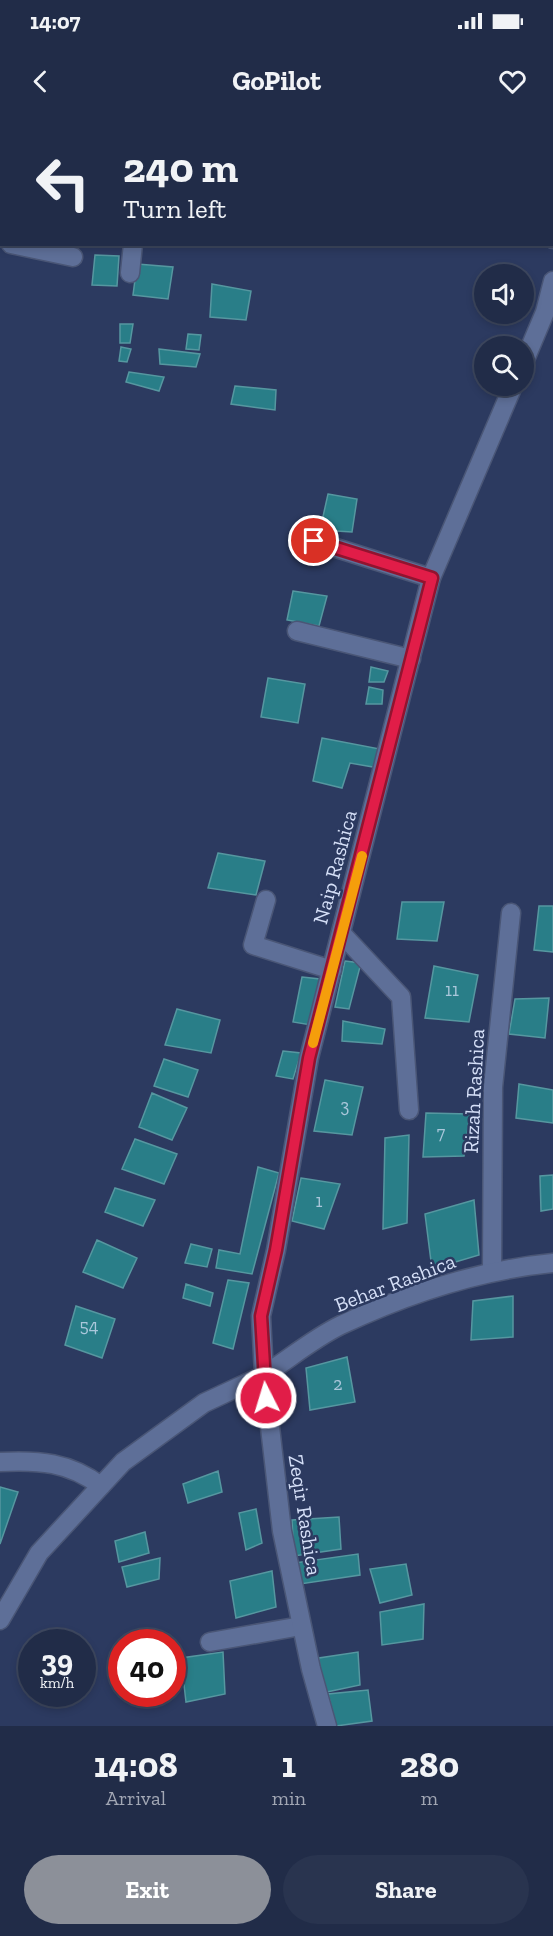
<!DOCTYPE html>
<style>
body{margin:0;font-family:"Zilla Slab",serif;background:#29344f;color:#f1f3f6;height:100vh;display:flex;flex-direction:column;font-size:22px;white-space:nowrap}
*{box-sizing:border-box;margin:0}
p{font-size:20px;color:#a2a7b4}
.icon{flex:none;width:33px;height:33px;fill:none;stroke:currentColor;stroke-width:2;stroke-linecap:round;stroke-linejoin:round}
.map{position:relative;height:1606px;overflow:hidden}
.sheet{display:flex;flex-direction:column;background:#212c48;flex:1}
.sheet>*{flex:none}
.banner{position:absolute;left:0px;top:0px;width:554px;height:126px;box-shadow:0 3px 9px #0003,0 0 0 2px #3e4860;background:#212c48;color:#f1f3f6;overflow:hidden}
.fabs{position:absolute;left:474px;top:144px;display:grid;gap:12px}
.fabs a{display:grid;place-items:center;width:60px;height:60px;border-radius:50%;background:#212c48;box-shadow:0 3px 9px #0003,0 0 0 2px #3e4860;font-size:30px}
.speed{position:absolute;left:18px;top:1509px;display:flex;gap:12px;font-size:30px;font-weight:700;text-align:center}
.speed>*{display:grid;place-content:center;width:78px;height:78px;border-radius:50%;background:#212c48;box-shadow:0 3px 9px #0003,0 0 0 2px #3e4860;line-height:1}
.speed small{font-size:15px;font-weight:400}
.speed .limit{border:9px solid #d22;background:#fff;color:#111}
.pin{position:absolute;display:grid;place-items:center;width:51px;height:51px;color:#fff;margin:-26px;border:3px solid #fff;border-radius:50%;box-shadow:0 2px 6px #0007}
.me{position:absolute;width:66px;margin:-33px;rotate:355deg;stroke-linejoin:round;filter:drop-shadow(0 0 4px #0008)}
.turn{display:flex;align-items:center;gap:21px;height:126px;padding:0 24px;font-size:27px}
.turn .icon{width:78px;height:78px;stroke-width:2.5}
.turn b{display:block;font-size:42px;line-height:51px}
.eta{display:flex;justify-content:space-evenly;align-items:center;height:102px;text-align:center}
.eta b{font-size:36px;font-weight:700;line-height:42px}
.cta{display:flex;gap:12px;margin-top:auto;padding:12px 24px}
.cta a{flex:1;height:69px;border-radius:36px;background:#8c9099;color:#fff;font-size:24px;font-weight:700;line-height:69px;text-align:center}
.cta a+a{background:#29344f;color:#f1f3f6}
.status{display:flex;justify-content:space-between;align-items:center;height:42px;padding:0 30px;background:#212c48;direction:ltr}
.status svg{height:16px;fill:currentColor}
header{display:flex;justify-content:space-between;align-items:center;height:78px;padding:0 24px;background:#212c48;font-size:27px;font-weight:700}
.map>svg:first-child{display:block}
.building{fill:#297e88;stroke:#5697a0;stroke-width:1.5}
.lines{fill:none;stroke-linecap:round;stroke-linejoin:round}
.minor-casing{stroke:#4a5676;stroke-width:21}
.tertiary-casing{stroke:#4a5676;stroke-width:21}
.minor{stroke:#5e6f98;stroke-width:18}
.tertiary{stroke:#5e6f98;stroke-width:18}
.route-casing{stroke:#92132f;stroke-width:15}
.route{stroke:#e11d48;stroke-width:10}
.slow{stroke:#f59e0b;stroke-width:10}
.labels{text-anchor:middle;stroke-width:5;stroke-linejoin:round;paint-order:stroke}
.number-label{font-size:18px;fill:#aac7db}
.street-label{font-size:21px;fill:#d5dff7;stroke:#2c3a60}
</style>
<div class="status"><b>14:07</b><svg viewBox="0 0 49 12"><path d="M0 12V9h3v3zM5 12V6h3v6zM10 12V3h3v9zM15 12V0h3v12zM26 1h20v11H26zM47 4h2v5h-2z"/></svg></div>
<header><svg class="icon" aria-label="back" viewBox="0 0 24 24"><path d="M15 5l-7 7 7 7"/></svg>GoPilot<svg class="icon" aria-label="heart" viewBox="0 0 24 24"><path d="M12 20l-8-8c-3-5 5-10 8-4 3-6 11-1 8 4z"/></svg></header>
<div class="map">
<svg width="553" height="1606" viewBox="0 0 553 1606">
<rect width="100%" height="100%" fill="#2c3a60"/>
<path class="building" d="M449,0H487L490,1L449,2Z
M95,135L119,136L117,166L92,165Z
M137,144L173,147L168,179L133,175Z
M212,164L251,171L246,200L210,197Z
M120,204H133L130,223H120Z
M188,214L201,215L199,230L186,229Z
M121,227L131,229L127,242L119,241Z
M159,229L200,234L196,247L160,244Z
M129,252L164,257L159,271L126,262Z
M235,266L276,270L275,290L231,284Z
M328,374L357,379L352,412L320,410Z
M293,471L327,476L319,506L287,500Z
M371,547L388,551L384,562H369Z
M268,558L305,564L298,603L261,597Z
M369,567L383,570L382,584H366Z
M322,618L380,629L379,648L350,643L342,668L313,661Z
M218,733L265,741L256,775L208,768Z
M402,782H444L437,821L397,819Z
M539,786H553V832L534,830Z
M345,841L361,843L349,889L335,887Z
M434,846L478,855L469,902L425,898Z
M302,857L320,859L311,905L293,902Z
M549,878L545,918L509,914L515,879Z
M177,889L220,900L211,933L165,925Z
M343,901L385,909L382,924L342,921Z
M283,931L301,933L293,959L276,956Z
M164,939L198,950L188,977L154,966Z
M325,960L363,967L352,1015L314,1011Z
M519,964L553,970V1003L516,998Z
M152,973L187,988L172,1020L139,1007Z
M426,993L470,994L464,1036L423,1037Z
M409,1015L407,1103L383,1109L385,1018Z
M135,1019L177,1034L164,1064L122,1049Z
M258,1047L279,1053L252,1154L216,1148L219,1130L240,1134Z
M553,1055V1089L541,1091L540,1056Z
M301,1058L340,1064L324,1109L292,1101Z
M115,1068L155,1080L143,1106L105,1092Z
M474,1080L479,1135L432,1149L425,1094Z
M97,1120L137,1138L123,1168L83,1152Z
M191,1124L212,1129L207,1147L185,1143Z
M228,1160L249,1163L233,1229L213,1223Z
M186,1164L213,1173L210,1186L183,1178Z
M513,1176V1217L471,1220L473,1181Z
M76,1186L115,1199L102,1238L65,1225Z
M347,1237L355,1282L310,1290L306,1248Z
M218,1351L222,1372L188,1383L183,1364Z
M0,1367L18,1372L0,1424Z
M256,1389L262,1423L246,1430L239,1393Z
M339,1397L341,1429L294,1436L292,1400Z
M145,1412L149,1433L119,1442L115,1421Z
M358,1434L360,1455L300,1464L294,1443Z
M160,1438L159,1459L127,1467L122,1447Z
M406,1444L412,1475L380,1483L370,1449Z
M272,1451L276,1487L236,1498L230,1461Z
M424,1484L423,1519L382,1525L380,1492Z
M223,1532L225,1574L186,1582L181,1538Z
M358,1532L360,1565L322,1573L319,1538Z
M368,1570L372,1601L336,1606L328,1574Z"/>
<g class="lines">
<defs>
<path id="minor" d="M11,2V0
M144,2L145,0
M0,70L2,60
M552,118L553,119
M11,124L73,137
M130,153L133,124
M314,421L431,458
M297,511L411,539
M266,780L253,825L332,850
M341,813L401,877L409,990
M492,1152L493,967L511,793
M0,1342C39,1340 69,1342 101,1366
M0,1500L39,1433L123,1342L204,1283L264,1255
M210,1522L301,1506"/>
<path id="tertiary" d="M524,242L545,192L553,161
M264,1255C289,1239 314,1218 341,1205C407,1174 480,1150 553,1143
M327,1606L311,1549L282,1411L264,1255L261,1196L276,1130L309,938L431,458L513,266"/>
</defs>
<use href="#minor" class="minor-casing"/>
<use href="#tertiary" class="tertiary-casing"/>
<use href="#minor" class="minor"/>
<use href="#tertiary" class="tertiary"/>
</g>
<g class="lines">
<defs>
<path id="route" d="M266,1278L261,1196L276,1130L309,938L432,458L314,421"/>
</defs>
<use href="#route" class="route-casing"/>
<use href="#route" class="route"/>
<path class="slow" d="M313,923L362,736"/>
</g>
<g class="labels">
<g class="number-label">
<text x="452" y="876">11</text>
<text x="345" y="992">3</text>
<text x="441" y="1019">7</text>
<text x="319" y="1087">1</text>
<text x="89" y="1212">54</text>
<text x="338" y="1270">2</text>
</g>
<g class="street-label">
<text transform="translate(335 747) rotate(-75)" y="7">Naip Rashica</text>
<text transform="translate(474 971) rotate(-87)" y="7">Rizah Rashica</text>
<text transform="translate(395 1163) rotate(-21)" y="7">Behar Rashica</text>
<text transform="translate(305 1395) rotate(81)" y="7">Zeqir Rashica</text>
</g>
</g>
</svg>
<div class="fabs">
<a><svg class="icon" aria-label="sound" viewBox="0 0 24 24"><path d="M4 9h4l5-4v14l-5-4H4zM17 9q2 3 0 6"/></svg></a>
<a><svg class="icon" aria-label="search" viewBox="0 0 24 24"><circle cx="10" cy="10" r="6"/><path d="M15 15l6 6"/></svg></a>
</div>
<div class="speed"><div>39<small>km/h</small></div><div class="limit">40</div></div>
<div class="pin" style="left:314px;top:421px;background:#d93025"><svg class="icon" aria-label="arrive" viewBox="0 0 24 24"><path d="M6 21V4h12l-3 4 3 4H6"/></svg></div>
<svg class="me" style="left:266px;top:1278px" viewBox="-20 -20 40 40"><circle r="17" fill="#e11d48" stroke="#fff" stroke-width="3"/><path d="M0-11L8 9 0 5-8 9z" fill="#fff"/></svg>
<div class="banner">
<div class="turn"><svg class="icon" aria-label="left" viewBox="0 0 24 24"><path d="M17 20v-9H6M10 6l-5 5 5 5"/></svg><div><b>240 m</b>Turn left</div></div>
</div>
</div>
<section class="sheet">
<div class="eta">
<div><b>14:08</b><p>Arrival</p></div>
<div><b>1</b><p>min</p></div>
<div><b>280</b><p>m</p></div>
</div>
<div class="cta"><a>Exit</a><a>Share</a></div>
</section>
